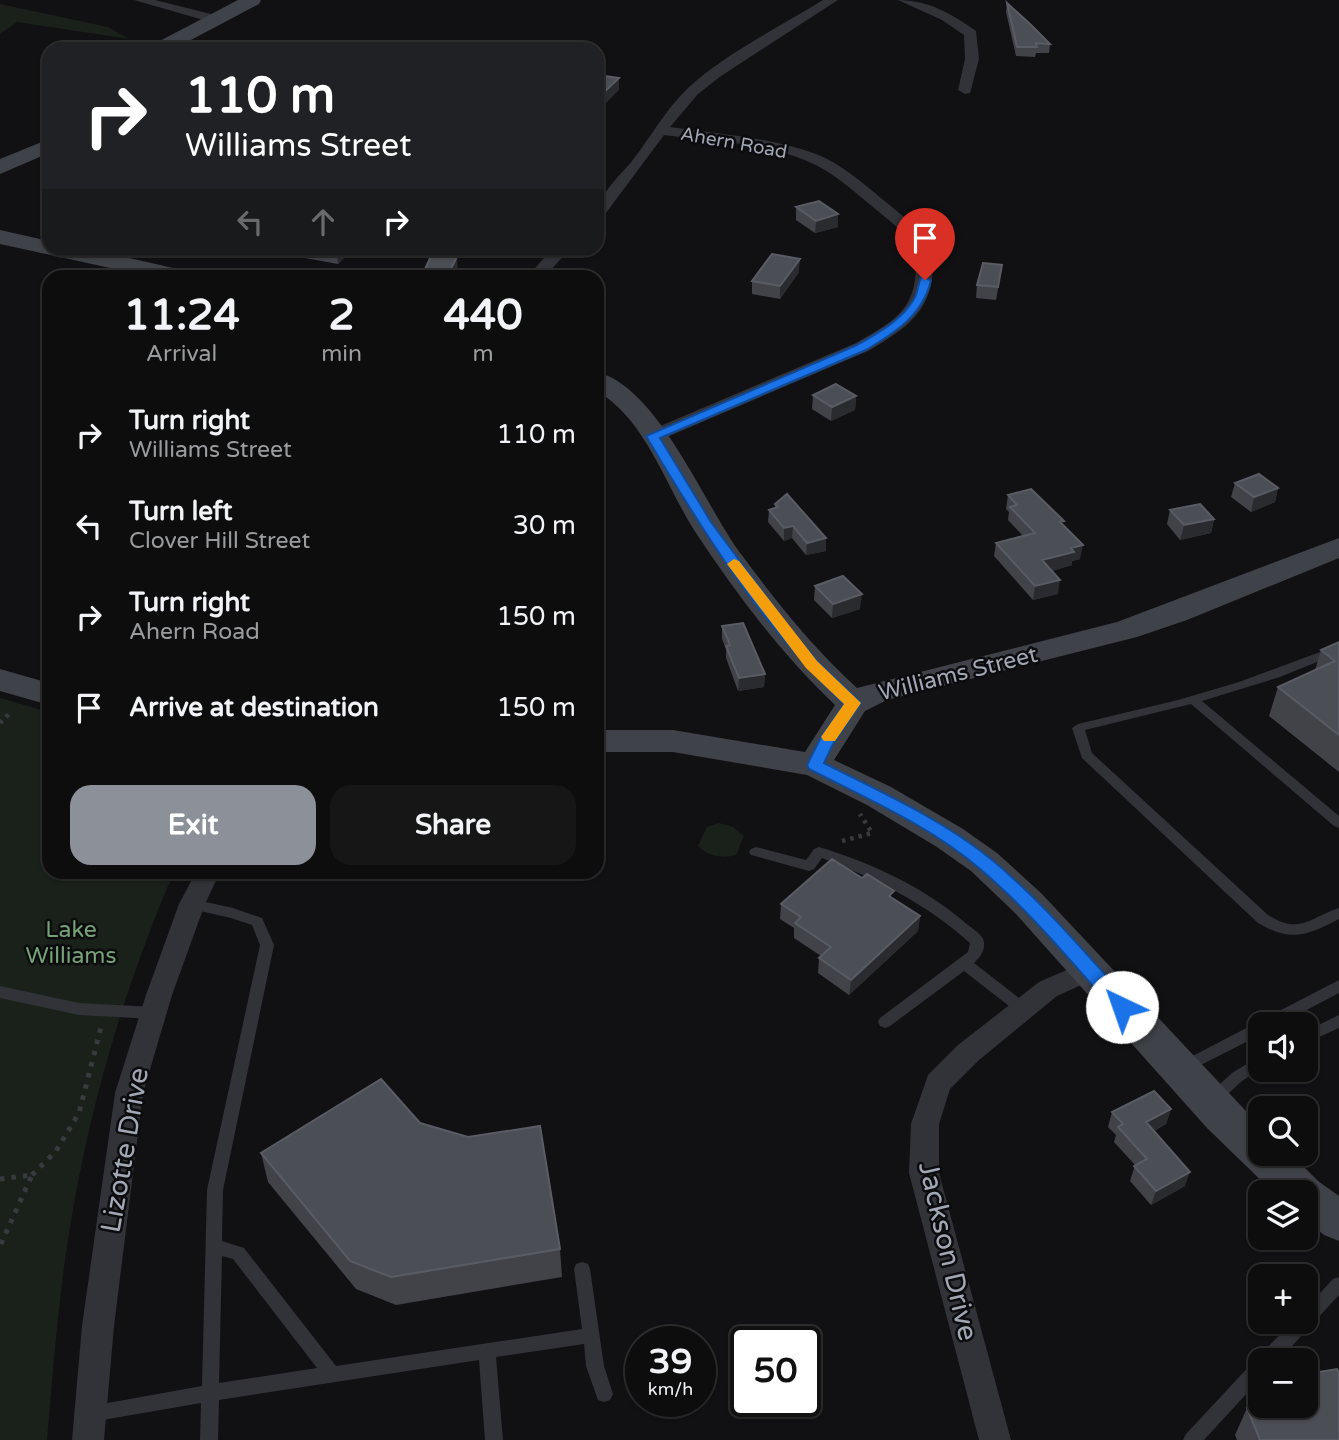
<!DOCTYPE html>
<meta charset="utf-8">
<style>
body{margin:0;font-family:"Varela Round",sans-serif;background:#161617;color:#f1f3f6;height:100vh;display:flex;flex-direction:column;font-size:26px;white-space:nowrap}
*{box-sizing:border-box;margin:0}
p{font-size:23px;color:#9a9c9e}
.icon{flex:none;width:38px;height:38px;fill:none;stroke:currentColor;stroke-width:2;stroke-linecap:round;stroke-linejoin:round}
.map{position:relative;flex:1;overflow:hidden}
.panel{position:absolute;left:42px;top:270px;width:562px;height:609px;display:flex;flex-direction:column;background:#0d0d0e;border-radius:21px;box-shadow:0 2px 5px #0004,0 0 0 2px #2d2d2e}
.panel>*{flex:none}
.top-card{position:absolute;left:42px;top:42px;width:562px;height:214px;border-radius:21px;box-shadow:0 2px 5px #0004,0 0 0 2px #2d2d2e;background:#202124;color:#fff;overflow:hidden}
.buttons{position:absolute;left:1248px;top:1012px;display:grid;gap:14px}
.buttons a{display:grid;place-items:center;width:70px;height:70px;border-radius:14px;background:#0d0d0e;box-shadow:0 2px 5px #0004,0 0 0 2px #2d2d2e;font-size:35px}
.speed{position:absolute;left:625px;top:1326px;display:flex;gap:14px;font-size:35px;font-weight:700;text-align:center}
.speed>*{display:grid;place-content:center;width:91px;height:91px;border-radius:50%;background:#0d0d0e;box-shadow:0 2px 5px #0004,0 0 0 2px #2d2d2e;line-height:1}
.speed small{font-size:18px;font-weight:400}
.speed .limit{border:4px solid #111;border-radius:10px;background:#fff;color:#111}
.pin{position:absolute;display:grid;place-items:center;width:60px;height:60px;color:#fff;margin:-72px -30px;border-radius:50% 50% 50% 0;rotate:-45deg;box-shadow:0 0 7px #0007}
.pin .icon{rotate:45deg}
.me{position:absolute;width:77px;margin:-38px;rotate:318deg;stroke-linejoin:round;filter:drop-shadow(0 0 5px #0008)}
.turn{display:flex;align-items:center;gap:24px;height:147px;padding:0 28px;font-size:32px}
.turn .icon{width:91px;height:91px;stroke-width:2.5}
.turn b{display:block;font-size:49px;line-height:60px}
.lanes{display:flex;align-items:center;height:66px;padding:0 28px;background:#0003;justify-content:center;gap:35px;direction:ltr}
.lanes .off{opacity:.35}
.eta{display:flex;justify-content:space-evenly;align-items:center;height:119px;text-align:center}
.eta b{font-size:42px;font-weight:700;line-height:49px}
.primary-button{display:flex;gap:14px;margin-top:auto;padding:14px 28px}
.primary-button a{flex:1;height:80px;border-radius:21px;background:#8c9099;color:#fff;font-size:28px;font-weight:700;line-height:80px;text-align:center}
.primary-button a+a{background:#161617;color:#f1f3f6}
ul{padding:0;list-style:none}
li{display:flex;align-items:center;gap:21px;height:91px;padding:0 28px}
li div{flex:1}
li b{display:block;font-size:26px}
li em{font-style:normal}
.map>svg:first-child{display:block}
.green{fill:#19211a}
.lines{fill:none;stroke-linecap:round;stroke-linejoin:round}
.path-far1{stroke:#383a3f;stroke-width:4.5;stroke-dasharray:3.5 5;stroke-linecap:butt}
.path{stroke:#383a3f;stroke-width:5;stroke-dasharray:4.5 7;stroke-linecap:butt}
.lane{fill:#323338;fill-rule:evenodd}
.street{fill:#323338;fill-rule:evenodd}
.secondary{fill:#3f4248;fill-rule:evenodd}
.wall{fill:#414349}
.shaded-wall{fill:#2a2b2f}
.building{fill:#4c4e55;stroke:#595c64;stroke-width:2}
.route{fill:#1a73e8;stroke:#114b97;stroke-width:2}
.slow{fill:#f59e0b}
.labels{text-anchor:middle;stroke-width:5;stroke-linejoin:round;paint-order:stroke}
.far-street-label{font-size:19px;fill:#a1a7b5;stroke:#0c0c0e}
.street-label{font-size:23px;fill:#a1a7b5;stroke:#0c0c0e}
.park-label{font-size:23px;fill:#76a278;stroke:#0c0c0e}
.near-street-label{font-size:28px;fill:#a1a7b5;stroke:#0c0c0e}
</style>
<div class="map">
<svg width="1339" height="1440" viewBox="0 0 1339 1440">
<rect width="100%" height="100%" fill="#111113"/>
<path class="green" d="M0,4L108,27L129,39L17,22L0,34Z
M0,698L49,712V872H174C124,988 89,1108 69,1233C58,1302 53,1371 47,1440H0Z
M719,823L733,827L744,836L736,855C723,859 707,856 698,846L707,827Z"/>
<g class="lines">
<path class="path-far1" d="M0,723L10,713
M842,841L872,833L860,814"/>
<path class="path" d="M32,1175L56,1151L79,1113L101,1027
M0,1179L32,1175L0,1246"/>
<path class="lane" d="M1339,645V653L1280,677L1202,701L1339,816V828L1334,826L1191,704L1085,730L1092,753L1268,915C1300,935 1309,918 1339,908V919C1307,936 1290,942 1258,923L1082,758L1072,728L1078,724L1178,700L1239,682Z
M756,847L806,860L814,849L819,847C872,863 926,888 968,925C972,928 981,934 983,939C987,948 980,958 974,963L1028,1005L1030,1009L1028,1013L1023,1015L1018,1013L964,971L890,1026L885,1028L880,1026L878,1022L880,1018L968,952L970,943C924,902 878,880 822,858L814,869L809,871L751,855L749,852L751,849Z
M192,899L233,908L262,918L274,945L223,1190L222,1241L244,1248L336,1366L582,1329L574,1269L576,1264L582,1262L588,1264L590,1269L604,1366L613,1394L610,1400L604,1402L598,1400L586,1366L584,1344L496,1357L503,1440H485L479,1360L219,1400L218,1440H200L201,1403L91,1422L85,1420L82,1414L85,1408L91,1406L202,1386L207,1190L260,945L252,925L231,918L187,908L185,904L187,900ZM222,1256L233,1259L317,1368L219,1383Z
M1339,980V993L1280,1024H1260V1035L1191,1070L1186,1072L1181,1070L1179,1066L1181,1062Z
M0,986L79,1003L154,1007L159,1009L161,1013L159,1017L154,1019L79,1015L0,998Z
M1339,1015V1028L1306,1043V1031Z
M1260,1056L1261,1069L1242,1081L1217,1104L1212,1106L1207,1104L1204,1100L1207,1096L1232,1073Z
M1339,1277V1295L1279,1360H1260V1379L1204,1440H1183L1186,1434L1254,1361L1259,1360L1261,1354L1293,1321H1306V1308L1333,1279Z"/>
<path class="street" d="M134,0H155L219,16L221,19L214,23Z
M823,0H838L721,76L698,94L670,127C718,134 769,137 816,154C841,164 862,182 882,199C910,222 937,239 932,279C927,316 899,333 868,351L660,440H646L644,436L646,432L856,343C884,326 910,316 915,280C921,241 900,230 873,207C852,190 832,171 807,161C763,143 711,141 664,135L603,217L597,219C597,195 617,179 632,161C651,137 665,110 688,88C723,55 781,26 823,0Z
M898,0C928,0 952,14 976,31L979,59L970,93L965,94L958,90L965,59L964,35L942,20Z
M553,248H571L545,276H528Z
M196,872H220L205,904L172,995L143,1093L114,1326L104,1440H72L82,1326L115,1093L146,995L179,904Z
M1090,960L1099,963L1103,970L1099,977L1057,996L978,1061L950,1089L939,1124V1173L1011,1440H979L909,1173L911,1124L928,1075L958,1045L1039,982Z"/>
<path class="secondary" d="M238,0H261L259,4L174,49H149L152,45Z
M49,139V153L0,174V159Z
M0,230L49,241V248H86L186,271L189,276H147L0,244Z
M597,372C657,387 703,501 738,550C774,599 812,647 857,688L1117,622L1339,538V558L1187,620L1137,637L887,700L865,711L834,760L891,787L963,829L997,853L1041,893L1260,1126V1153H1290L1318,1181L1339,1196V1241L1324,1235L1306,1220V1192H1273L1207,1128L1015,913L971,871L937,847L867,805L807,775L673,752H597V730H673L805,752L835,705C781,654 735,592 694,530C665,484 645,419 597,391Z
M0,669L49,683V705L0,691Z"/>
</g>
<path class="wall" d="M1007,3L1050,44L1049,53H1036L1035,57L1016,56L1006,12Z
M796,207L838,227L815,233L796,220Z
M298,248H354L338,264L299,257Z
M471,248H495L493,252L472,250Z
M799,272L780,299L752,294V281Z
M1000,278L996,300L976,298L977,285Z
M813,395L856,396L855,410L831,421L812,409Z
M1235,483L1278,488L1275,502L1251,512L1231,497Z
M1008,495L1064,525L1080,559L1072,561V565L1052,571L1058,594L1033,600L994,556L996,543L1023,536L1008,520L1009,512L1006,509Z
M775,504L826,538V551L806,555L792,538L784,541L768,522L769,510L775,508Z
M1170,510L1214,519L1211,533L1180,540L1167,524Z
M815,586L860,609L832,618L814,600Z
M722,626L765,674L764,687L738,691L726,658V649L722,639Z
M1339,642V772L1269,716L1278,687L1315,670L1321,650Z
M893,900L920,916L918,931L849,995L818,973L819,958L821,956L794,938V928L780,919L781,904Z
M1171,1109L1166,1124L1154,1131L1185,1186L1151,1205L1130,1181L1135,1165L1114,1142L1116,1135L1108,1127L1112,1112Z
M420,1123L468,1137L560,1249L562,1277L396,1305L356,1289L268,1182L261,1153Z
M1306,1374L1339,1440H1237L1235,1435L1247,1408L1306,1405Z"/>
<path class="shaded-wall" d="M619,78V90L600,109L597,118V105L600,96Z
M838,214V227L815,233L816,221Z
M339,248H354L338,264L337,251Z
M457,257L458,270L455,276H447Z
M800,259L799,272L780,299V286Z
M856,396L855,410L831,421L832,407Z
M1278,488L1275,502L1251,512L1254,497Z
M1214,519L1211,533L1180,540L1184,525Z
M793,526L792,538L784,541V528Z
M826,538V551L806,555L807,543Z
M1083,545L1080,559L1072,561V565L1040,574L1042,560L1071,548Z
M1060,580L1058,594L1033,600L1035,586Z
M862,594L860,609L832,618L833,604Z
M765,674L764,687L738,691L739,678Z
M920,916L918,931L849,995L851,980Z
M1171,1109L1166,1124L1142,1137L1146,1122Z
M1190,1172L1185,1186L1151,1205L1156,1191Z"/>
<path class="building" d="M1007,3L1030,24L1050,44L1036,43L1037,47H1017Z
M597,75L619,78L600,96L597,105Z
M819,201L838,214L816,221L796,207Z
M324,248H339L337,251Z
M772,254L800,259L780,286L752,281Z
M431,256L457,257L447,276H422Z
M983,263L1002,265L998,287L977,285Z
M836,384L856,396L832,407L813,395Z
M1259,474L1278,488L1254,497L1235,483Z
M1031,489L1064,521L1060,522L1083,545L1071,548L1074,552L1042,560L1060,580L1035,586L996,543L1035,533L1010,507L1017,505L1008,495Z
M787,494L826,538L807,543L793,526L784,528L769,510L778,507L775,504Z
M1200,504L1214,519L1184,525L1170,510Z
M843,576L862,594L833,604L815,586Z
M743,623L765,674L739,678L726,646L730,645L722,626Z
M1339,642V735L1278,687L1335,661L1321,650Z
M832,859L862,878L867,874L894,891L889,896L920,916L851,980L819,958L831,947L795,923L801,917L781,904Z
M381,1079L420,1123L468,1137L540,1126L560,1249L391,1277L350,1261L261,1153Z
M1154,1091L1171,1109L1146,1122L1190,1172L1156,1191L1134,1166L1147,1159L1118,1127L1123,1124L1112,1112Z
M1337,1369L1339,1373V1440H1260L1247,1408L1263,1405H1306V1398L1312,1397L1306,1382V1374Z"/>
<path class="route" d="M921,277L931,280C923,315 896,332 866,350L660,438L711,522L791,630L817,661L861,703L833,744L824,763C881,792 942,819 991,859C1042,901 1085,953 1129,1001L1132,1007L1129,1012L1122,1014L1116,1012C1072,963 1030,911 980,869C930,826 867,799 809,769L807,765L820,739L844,704C763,628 703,532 646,436L857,345C878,333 902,320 914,299C918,292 918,284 921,277Z"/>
<path class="slow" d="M734,559L739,561L817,661L861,703L835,741H824L821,737L844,704L806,668L727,564Z"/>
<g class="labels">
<g class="far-street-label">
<text transform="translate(734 142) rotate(10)" y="7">Ahern Road</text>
</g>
<g class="street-label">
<text transform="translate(958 673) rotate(-14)" y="8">Williams Street</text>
</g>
<g class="park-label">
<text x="71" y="937">Lake<tspan x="71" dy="26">Williams</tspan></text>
</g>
<g class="near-street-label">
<text transform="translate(124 1150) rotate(-80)" y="10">Lizotte Drive</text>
<text transform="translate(949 1251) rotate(77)" y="10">Jackson Drive</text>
</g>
</g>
</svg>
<div class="buttons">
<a><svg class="icon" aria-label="sound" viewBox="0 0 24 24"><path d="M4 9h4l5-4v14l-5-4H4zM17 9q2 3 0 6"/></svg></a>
<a><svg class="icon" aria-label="search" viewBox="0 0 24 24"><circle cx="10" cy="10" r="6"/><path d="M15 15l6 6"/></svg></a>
<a><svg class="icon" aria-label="layers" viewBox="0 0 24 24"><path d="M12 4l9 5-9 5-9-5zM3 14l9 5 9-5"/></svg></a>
<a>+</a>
<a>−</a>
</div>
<div class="speed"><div>39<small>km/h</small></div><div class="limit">50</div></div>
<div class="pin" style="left:925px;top:280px;background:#d93025"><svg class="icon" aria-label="arrive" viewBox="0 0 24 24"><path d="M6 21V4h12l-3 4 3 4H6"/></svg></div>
<svg class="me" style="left:1122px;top:1007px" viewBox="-20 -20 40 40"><circle r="19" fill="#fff"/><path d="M0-13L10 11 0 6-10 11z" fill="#1a73e8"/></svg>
<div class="top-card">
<div class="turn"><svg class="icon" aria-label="right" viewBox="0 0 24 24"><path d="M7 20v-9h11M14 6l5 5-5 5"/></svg><div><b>110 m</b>Williams Street</div></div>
<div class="lanes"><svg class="icon off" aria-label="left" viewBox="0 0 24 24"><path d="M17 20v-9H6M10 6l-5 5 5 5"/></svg><svg class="icon off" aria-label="ahead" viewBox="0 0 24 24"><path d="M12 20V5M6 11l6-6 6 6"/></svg><svg class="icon" aria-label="right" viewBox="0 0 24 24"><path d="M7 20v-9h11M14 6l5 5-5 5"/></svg></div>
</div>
<section class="panel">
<div class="eta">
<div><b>11:24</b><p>Arrival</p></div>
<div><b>2</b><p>min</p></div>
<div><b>440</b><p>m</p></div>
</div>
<ul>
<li><svg class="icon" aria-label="right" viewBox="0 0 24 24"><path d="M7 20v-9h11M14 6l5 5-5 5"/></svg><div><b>Turn right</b><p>Williams Street</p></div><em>110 m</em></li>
<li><svg class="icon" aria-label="left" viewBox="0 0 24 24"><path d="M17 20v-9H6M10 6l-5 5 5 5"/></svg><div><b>Turn left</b><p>Clover Hill Street</p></div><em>30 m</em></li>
<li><svg class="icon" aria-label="right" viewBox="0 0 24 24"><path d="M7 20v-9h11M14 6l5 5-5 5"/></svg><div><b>Turn right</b><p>Ahern Road</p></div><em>150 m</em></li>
<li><svg class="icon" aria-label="arrive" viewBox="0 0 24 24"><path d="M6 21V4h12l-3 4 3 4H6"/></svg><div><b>Arrive at destination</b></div><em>150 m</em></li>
</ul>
<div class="primary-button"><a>Exit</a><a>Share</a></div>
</section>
</div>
